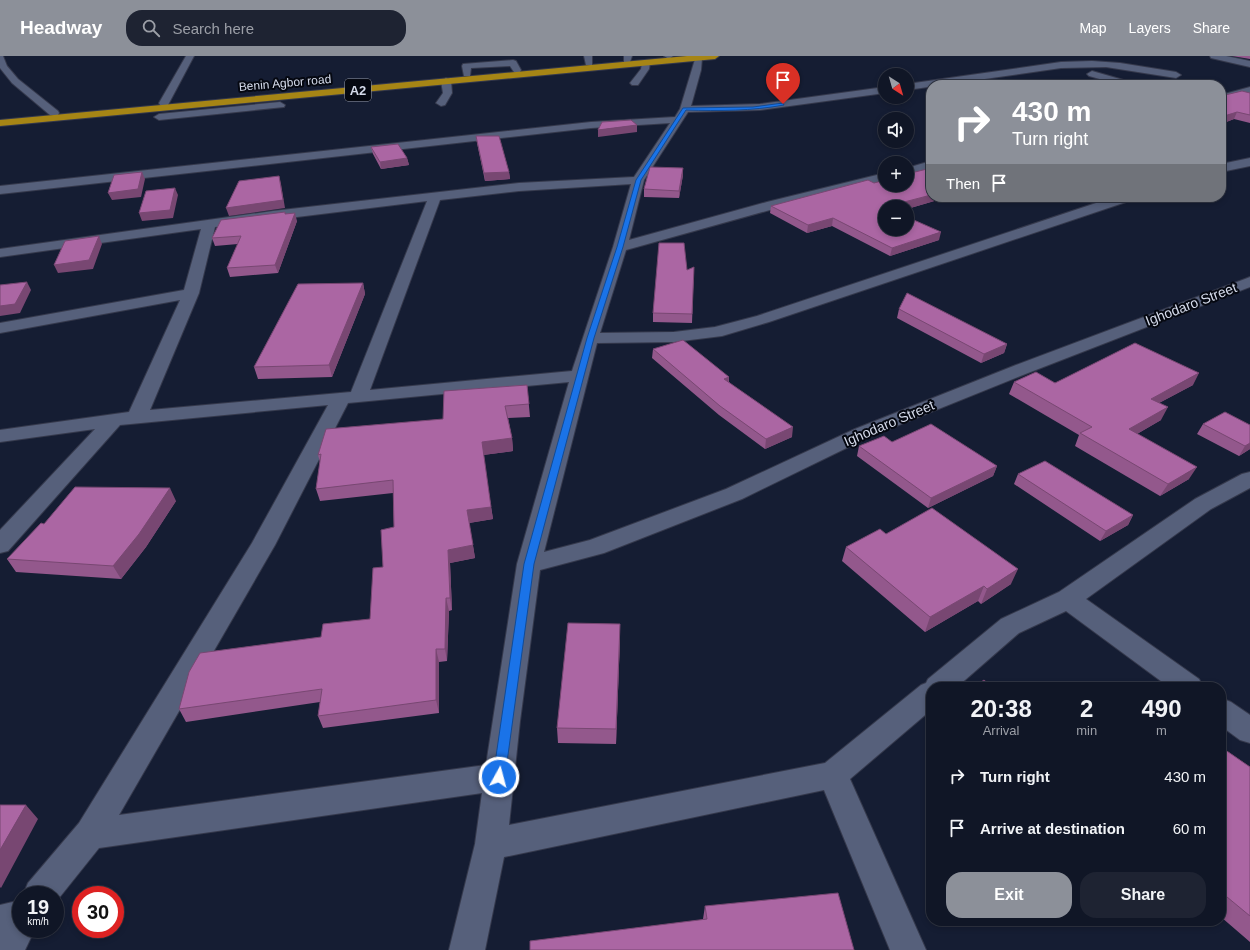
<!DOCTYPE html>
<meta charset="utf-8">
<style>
body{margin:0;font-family:Helvetica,sans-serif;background:#1e2332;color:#f1f3f6;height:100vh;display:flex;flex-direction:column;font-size:15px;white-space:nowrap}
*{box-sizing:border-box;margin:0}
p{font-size:13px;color:#9c9fa7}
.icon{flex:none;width:22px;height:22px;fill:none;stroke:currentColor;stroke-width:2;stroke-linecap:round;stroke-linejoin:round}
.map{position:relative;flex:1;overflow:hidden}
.drawer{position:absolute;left:926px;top:626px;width:300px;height:244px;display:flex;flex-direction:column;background:#101626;border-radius:16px;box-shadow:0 2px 6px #0003,0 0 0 1px #303543}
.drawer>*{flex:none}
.hud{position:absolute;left:926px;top:24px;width:300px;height:122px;border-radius:16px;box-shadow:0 2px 6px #0003,0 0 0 1px #303543;background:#8c9099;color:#fff;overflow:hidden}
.needle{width:26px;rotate:143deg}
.controls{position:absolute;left:878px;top:12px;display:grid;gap:8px}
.controls a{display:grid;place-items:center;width:36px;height:36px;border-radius:50%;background:#101626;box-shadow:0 2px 6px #0003,0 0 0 1px #303543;font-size:20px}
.speed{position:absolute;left:12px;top:830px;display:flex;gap:8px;font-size:20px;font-weight:700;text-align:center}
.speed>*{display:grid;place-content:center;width:52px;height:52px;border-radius:50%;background:#101626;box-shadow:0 2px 6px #0003,0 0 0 1px #303543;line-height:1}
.speed small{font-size:10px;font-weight:400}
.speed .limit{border:6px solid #d22;background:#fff;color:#111}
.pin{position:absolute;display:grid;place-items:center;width:34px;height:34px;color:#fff;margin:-41px -17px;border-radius:50% 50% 50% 0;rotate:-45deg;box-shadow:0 0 4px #0007}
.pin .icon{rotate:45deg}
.me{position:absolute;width:44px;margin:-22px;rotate:7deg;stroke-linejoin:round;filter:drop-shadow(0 0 3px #0008)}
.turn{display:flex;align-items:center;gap:14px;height:84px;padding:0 20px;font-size:18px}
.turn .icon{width:52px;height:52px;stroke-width:2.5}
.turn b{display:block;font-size:28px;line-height:34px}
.then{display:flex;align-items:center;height:38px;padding:0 20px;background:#0003;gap:8px;font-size:15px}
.eta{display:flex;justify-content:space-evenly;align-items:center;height:68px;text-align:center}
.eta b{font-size:24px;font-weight:700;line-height:28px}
.primary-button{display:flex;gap:8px;margin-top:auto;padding:8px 20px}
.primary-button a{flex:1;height:46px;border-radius:16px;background:#8c9099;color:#fff;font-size:16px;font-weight:700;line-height:46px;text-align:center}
.primary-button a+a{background:#1e2332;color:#f1f3f6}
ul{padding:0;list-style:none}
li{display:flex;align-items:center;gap:12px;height:52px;padding:0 20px}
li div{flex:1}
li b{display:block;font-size:15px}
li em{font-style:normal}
header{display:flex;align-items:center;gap:24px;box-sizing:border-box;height:56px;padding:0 20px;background:#8c9099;color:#fff}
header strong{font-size:19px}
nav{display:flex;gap:22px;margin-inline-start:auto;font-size:14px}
.search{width:280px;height:36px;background:#1e2332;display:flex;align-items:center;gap:10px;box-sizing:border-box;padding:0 14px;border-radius:16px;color:#9c9fa7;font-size:15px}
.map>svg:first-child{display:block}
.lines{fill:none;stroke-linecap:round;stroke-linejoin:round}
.minor-casing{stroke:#35394c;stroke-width:2}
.highway-casing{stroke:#35394c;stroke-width:2}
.minor{fill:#56607b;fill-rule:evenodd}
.highway{fill:#a68515;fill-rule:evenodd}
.wall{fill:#93588c}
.shaded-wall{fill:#784772}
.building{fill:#ab66a3;stroke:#784772}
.route{fill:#1a73e8;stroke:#114b97}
.labels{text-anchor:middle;stroke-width:4;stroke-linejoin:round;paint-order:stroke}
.far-street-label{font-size:12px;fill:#d5dbeb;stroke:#050811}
.shield{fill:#050811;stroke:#979caa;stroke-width:1}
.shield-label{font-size:13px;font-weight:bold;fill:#d5dbeb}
.street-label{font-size:14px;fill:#d5dbeb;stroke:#050811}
</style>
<header>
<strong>Headway</strong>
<div class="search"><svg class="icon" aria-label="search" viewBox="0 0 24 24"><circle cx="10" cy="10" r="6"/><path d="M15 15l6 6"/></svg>Search here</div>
<nav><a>Map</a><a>Layers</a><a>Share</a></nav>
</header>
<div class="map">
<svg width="1250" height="894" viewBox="0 0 1250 894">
<rect width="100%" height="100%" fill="#151d33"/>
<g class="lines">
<defs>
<path id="minor" d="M0,0H3L7,10L18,23L58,55L59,57L58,59H50L12,27L0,12Z
M186,0H194L169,47L168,49H160L159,47Z
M584,0H592V9H586Z
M624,0H632L630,6H624Z
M664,0H673L669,3Z
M696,0L702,2L701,14L691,50L760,48L885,31V37L760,54L688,56L644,124L629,184L767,146L885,117V125L777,152L626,194L600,277L674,276L715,271L757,260L1114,141H1133L1132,144L769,266L722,280L674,286L597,287L544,496L590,484L726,433L855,373L1016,309L1245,223L1250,221V231L1028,317L869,381L742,443L604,497L540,514L520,665L509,769L825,707L921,629L926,627L928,623L1001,563L1059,536L1195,443L1242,418L1250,416V432L1211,453L1086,543L1199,623L1203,631H1169L1066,555L1019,577L957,631H931V654L850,723L926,894H890L824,734L504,801L485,894H449L475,788L482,737L99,792L55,847V839H23L28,827L79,767L252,487L328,349L120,369L8,495L0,497V474L95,373L0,386V374L129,356L180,244L0,277V267L184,234L201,173L0,201V193L273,155L519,127L634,121L670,67L591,72L0,138V130L591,66L675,61L680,53ZM631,128L613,191L572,315L370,334L440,144L519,135ZM427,145L351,336L150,354L199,237L215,171ZM569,326L517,508L486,709L119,759L275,489L348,347Z
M1210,0H1226L1250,5V11L1211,2Z
M513,4L516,5L521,14L520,16H514L510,10L471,12L470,20H464L462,10L463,8Z
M646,4L650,7L649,13L638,29H632L630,27L641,13L642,7Z
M1092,5L1120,7L1176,16L1181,19L1176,22L1106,11L1061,12L907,34V28L1061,6Z
M1092,15L1134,27L1136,29H1121L1089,20L1087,18Z
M446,22L451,25L452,37L445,49L441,50L436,47L443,37L441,25Z
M1250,31V37L1221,45V39Z
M280,46L285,49L284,51L159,64L154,61L159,58Z
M1250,102V110L1221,116V108Z
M931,105V113L907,120V112Z
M1221,642L1231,646L1250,659V687L1240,684L1221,670Z
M21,844V873H35L25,894H0V849Z"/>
<path id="highway" d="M687,0H719L715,3L0,70V64Z"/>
</defs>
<use href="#minor" class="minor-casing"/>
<use href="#highway" class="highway-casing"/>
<use href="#minor" class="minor"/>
<use href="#highway" class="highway"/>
</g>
<path class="wall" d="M1232,0H1250V3Z
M1250,37V67L1234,63L1221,68Z
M476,80L509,116L510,123L485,125L477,87Z
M371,91L407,102L409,109L381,113L373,98Z
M683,119L679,142L644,141V133Z
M874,127L931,141H948L907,153L885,151L939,184L890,200L832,170L807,177L770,157L771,150Z
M285,158L297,165L278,217L230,221L227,212L238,188L215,190L212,182Z
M694,211L692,267L653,266V257Z
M363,227L365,238L332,321L258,323L254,311Z
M899,253L1007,288L1004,297L981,307L897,262Z
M653,293L729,321V326L792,381L765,393L719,359L652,302Z
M1014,326L1193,329L1159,347L1161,364L1137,378L1189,423L1160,440L1075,390L1079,379L1009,338Z
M527,329L530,361L508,362L512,382L513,395L483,399L493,463L469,467L475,502L450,507L452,554L449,555L447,605L439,606V657L323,672L318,660L320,646L186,666L179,653L321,581L370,563L383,511L394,471L393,437L320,445L316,433L320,406L318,399L443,363Z
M1203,368L1250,369V393L1239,400L1197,378Z
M892,386L997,410L993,420L928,452L857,400L859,390Z
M1018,418L1133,459L1128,469L1100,485L1014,428Z
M176,445L146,491L121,523L16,516L7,503L44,468Z
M886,478L1011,528L981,548L978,545L925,576L842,505L846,491Z
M620,583L616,688L558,687L557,672Z
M1221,691L1250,711V886L1221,861Z
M705,850L854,894L703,863Z"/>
<path class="shaded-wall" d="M1237,56L1234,63L1221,68V61Z
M637,69V76L598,81V74Z
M407,102L409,109L381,113L380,106Z
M683,112V119L679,142V135Z
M142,116L145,123L141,141L112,144L108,137Z
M509,116L510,123L485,125L484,117Z
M279,120L281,128L285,152L229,160L226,152Z
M175,132L178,139L173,162L142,165L139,157Z
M931,139V141H948L907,153V151H887Z
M295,157L297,165L278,217L275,209Z
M833,162L832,170L807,177L808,169Z
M941,176L939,184L890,200L892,192Z
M99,180L102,188L93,213L58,217L54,209Z
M27,226L31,234L20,257L0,260V250Z
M363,227L365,238L332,321L329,309Z
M1007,288L1004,297L981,307L984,298Z
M1199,317L1193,329L1144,355L1151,343Z
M729,321L728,330L724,323Z
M1168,351L1161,364L1123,386L1129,373Z
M793,371L792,381L765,393L766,383Z
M512,382L513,395L483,399L482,386Z
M1250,387V393L1239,400L1245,390Z
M997,410L993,420L928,452L931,442Z
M1197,411L1189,423L1160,440L1168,428Z
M170,432L176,445L146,491L121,523L113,510Z
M491,451L493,463L469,467L467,454Z
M1133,459L1128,469L1100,485L1106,475Z
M473,489L475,502L450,507L452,554L450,542L448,494Z
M1018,513L1011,528L981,548L987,533Z
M984,530L978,545L925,576L930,561Z
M446,542L449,555L447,605L445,593Z
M620,568V583L616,688V673Z
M436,593L439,606V657L436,644Z
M26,749L38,763L1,832L0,831V794Z"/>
<path class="building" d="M1134,26L1144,29H1122Z
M1242,35L1250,37V59L1237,56L1221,61V40Z
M631,64L637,69L598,74L602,66Z
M476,80H499L509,116L484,117Z
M398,88L407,102L380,106L371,91Z
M650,111L683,112L679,135L644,133Z
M931,112V139L885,151L884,152H885V173H907V161L941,176L892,192L833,162L808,169L771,150L868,124L874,127L885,124V129H907V118Z
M142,116L138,133L108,137L114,119Z
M279,120L283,144L226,152L239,125Z
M175,132L170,154L139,157L146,135Z
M285,156V158L295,157L275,209L227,212L241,180L212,182L221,164Z
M99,180L89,204L54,209L65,185Z
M659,187H684L687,214L694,211L692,258L653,257Z
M27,226L15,248L0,250V229Z
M363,227L329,309L254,311L298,228Z
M907,237L1007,288L984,298L899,253Z
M683,284L729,321L724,323L793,371L766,383L720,350L653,293Z
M1135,287L1199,317L1151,343L1168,351L1129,373L1197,411L1168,428L1080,377L1092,371L1014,326L1036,316L1055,327Z
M527,329L529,348L505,350L512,382L482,386L491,451L467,454L473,489L448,494L450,542H446L445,593H436V644L318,660L322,633L179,653L189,616L200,597L321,581L323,568L370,563L373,512L383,511L381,474L394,471L393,424L316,433L321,398L318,399L326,373L443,363L444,335Z
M1225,356L1250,369V387L1245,390L1203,368Z
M931,368L997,410L931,442L859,390L884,380L892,386Z
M1045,405L1133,459L1106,475L1018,418Z
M75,431L170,432L139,478L113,510L7,503L41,467L44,468Z
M932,452L1018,513L987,533L984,530L930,561L846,491L880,473L886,478Z
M568,567L620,568L616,673L557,672Z
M984,624L992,631H974Z
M1221,691L1250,711V860L1221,836V815L1226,810L1221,806Z
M0,749H26L0,794Z
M838,837L854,894H530V885L707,863L705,850Z"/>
<path class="route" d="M783,47L784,49C752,55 719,55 686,54L641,124L623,191L594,282L534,508L505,721L504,725L499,727L495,725L493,721L524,508L587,282L617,191L636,124L683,52L753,51Z"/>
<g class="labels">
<g class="far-street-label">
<text transform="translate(285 27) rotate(-5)" y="4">Benin Agbor road</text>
</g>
<rect class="shield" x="345" y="23" width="26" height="22" rx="3"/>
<g class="shield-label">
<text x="358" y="39">A2</text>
</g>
<g class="street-label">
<text transform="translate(1191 248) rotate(-21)" y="5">Ighodaro Street</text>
<text transform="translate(889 367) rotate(-23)" y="5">Ighodaro Street</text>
</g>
</g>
</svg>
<div class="controls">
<a><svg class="needle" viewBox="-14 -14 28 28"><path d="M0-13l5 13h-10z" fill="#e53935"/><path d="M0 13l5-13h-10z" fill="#9c9fa7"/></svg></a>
<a><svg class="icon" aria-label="sound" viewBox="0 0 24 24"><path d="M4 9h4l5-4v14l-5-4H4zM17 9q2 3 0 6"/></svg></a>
<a>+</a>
<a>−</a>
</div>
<div class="speed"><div>19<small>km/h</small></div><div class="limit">30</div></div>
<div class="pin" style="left:783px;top:48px;background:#d93025"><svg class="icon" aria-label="arrive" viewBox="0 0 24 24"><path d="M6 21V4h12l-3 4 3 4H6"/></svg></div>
<svg class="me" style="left:499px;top:721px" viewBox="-20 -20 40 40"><circle r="17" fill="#1a73e8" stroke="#fff" stroke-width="3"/><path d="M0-11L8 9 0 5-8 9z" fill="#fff"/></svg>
<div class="hud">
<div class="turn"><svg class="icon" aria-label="right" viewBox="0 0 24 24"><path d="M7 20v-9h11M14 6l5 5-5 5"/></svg><div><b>430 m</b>Turn right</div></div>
<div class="then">Then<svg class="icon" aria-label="arrive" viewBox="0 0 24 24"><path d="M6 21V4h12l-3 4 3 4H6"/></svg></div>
</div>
<section class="drawer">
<div class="eta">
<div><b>20:38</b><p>Arrival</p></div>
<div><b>2</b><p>min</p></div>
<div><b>490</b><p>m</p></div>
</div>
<ul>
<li><svg class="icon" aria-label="right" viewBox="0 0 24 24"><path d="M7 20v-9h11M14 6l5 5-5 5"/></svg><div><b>Turn right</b></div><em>430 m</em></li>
<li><svg class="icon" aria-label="arrive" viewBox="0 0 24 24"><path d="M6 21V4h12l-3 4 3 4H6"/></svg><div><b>Arrive at destination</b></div><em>60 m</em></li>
</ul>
<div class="primary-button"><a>Exit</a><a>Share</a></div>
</section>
</div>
